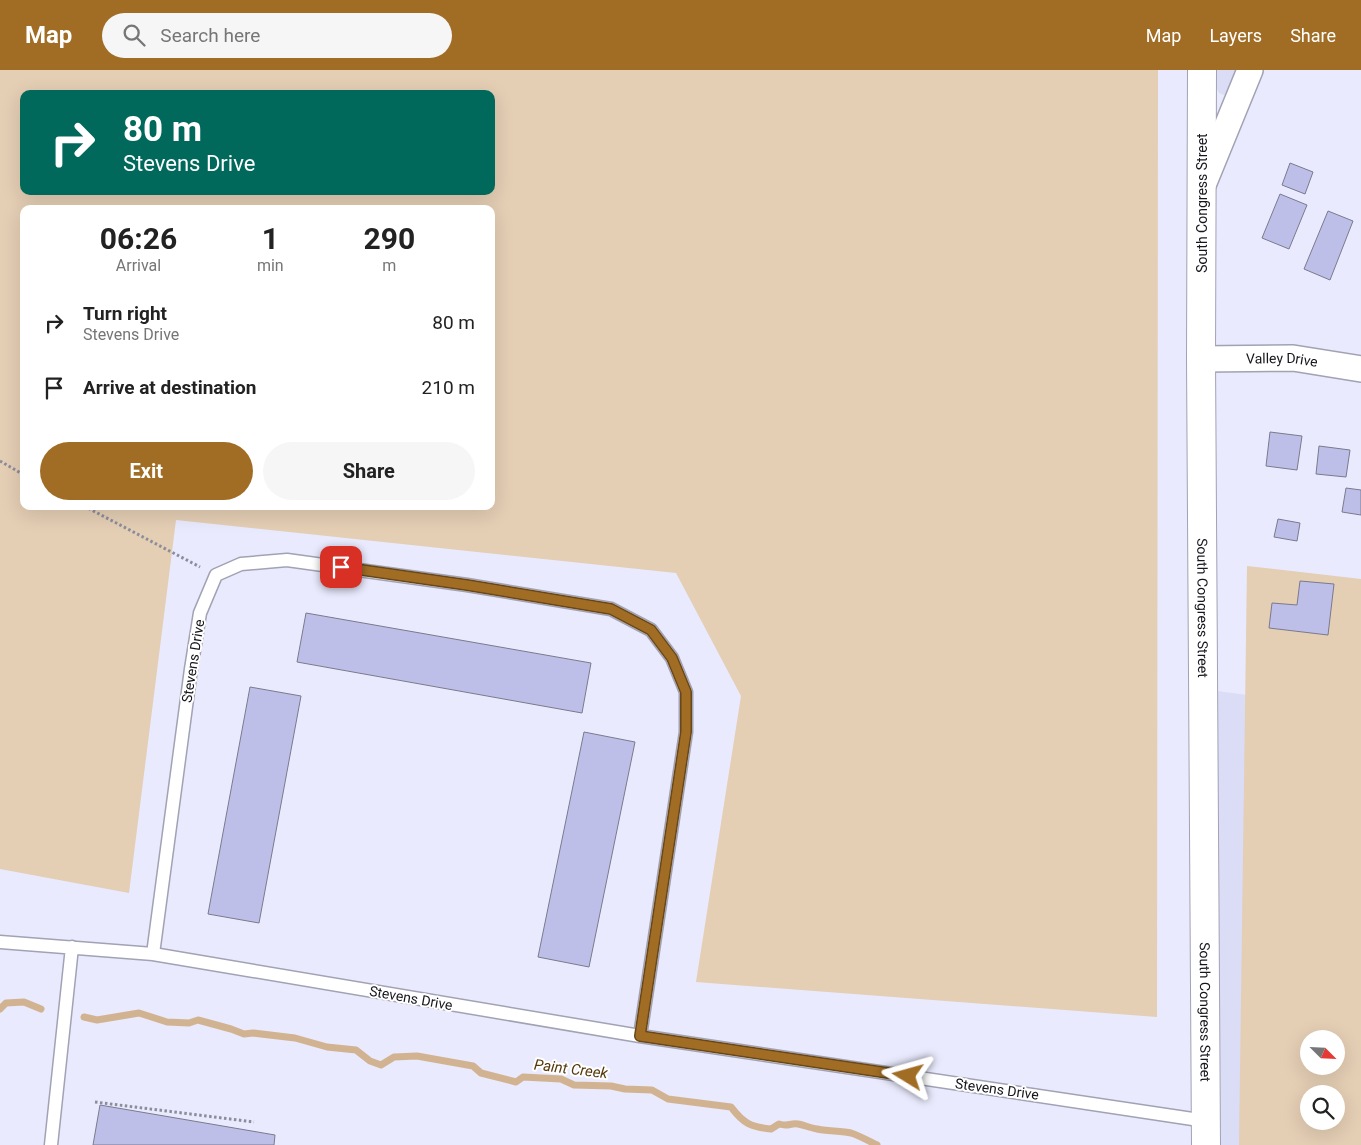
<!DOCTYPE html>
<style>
body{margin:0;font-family:Roboto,sans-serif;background:#f6f6f6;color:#222;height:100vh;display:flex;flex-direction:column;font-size:19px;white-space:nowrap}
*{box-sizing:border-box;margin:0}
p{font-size:16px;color:#767676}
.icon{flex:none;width:28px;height:28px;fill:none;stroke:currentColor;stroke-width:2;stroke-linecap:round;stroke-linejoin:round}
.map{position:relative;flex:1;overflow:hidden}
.sheet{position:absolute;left:20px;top:135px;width:475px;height:305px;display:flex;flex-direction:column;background:#fff;border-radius:10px;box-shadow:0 5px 20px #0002}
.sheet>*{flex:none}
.top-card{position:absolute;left:20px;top:20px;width:475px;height:105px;border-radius:10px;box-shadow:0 5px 20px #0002;background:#00695c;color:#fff;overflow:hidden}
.needle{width:32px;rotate:114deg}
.controls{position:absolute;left:1300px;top:960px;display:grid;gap:10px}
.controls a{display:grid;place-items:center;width:45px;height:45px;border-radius:50%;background:#fff;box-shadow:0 5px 20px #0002;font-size:25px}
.pin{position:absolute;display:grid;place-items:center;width:42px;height:42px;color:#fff;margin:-21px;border-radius:10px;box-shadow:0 2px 8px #0006}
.me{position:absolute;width:55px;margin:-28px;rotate:278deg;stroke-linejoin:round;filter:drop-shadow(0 0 4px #0008)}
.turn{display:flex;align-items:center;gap:18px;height:105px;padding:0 20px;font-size:22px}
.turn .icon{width:65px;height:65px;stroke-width:2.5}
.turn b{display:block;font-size:35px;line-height:42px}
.eta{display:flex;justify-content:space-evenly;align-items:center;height:85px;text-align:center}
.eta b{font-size:30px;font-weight:700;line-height:35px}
.primary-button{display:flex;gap:10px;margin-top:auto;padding:10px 20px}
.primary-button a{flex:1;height:58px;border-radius:30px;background:#a16d25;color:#fff;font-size:20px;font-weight:700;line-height:58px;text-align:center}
.primary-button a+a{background:#f6f6f6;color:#222}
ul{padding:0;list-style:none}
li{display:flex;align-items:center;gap:15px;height:65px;padding:0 20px}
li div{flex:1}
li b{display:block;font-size:19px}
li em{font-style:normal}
header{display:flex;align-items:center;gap:30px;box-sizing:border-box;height:70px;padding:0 25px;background:#a16d25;color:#fff}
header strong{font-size:24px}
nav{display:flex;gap:28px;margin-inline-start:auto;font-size:18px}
.search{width:350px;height:45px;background:#f6f6f6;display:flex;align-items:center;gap:12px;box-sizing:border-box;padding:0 18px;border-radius:28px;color:#767676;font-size:19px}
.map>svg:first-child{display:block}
.built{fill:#dbdcf6;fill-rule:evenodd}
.green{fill:#e4ceb4;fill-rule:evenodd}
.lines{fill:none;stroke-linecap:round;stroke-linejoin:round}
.stream{stroke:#d2b391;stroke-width:7}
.building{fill:#bebfe9;stroke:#7a7a8c}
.service-casing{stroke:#a1a2b4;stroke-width:15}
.minor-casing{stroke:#a1a2b4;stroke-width:28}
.tertiary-casing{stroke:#a1a2b4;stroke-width:30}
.path{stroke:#8c8d9b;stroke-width:3;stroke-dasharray:2.5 2.5;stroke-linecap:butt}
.service{stroke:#fff;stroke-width:12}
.minor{stroke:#fff;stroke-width:25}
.tertiary{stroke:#fff;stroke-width:28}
.route-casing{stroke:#694718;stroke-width:12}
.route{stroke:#a16d25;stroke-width:9}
.labels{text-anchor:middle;stroke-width:4;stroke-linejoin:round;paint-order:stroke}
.street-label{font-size:14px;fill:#15151c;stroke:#fff}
.water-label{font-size:15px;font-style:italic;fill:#56380d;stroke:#fff}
</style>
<header>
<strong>Map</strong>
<div class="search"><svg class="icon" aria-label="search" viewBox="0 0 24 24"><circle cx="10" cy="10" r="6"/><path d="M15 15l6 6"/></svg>Search here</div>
<nav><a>Map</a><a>Layers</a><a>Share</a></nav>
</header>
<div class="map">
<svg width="1361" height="1075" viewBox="0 0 1361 1075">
<rect width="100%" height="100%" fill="#e9eafd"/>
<path class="built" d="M1215,0H1246L1230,24L1224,25L1219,23L1215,15Z
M1217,621L1361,640V1075H1221ZM1309,969H1336V996H1309ZM1309,1024H1336V1051H1309Z"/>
<path class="green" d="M0,0H1158L1157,947L696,912L741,626L676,503L176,450L129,823L0,799ZM24,24H491V121H24ZM24,139H491V436H24Z
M1247,496L1361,509V1075H1239ZM1309,969H1336V996H1309ZM1309,1024H1336V1051H1309Z"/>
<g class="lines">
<path class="stream" d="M0,939L6,933L24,932L41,939
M84,947L97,950L139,943L167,952L189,953L198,950L231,959L244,964L253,963L295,968L327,977L356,980L370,991L381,995L394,987L417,986L473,996L481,1003L516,1012L523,1007L561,1009L574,1015L611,1016L625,1019L652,1020L668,1029L731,1037C744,1054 751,1057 771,1059L779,1054C789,1057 789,1053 798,1054C804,1055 810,1058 817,1059C825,1061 843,1061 851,1063C860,1066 869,1071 877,1075"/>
</g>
<path class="building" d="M1290,93L1313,102L1305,124L1282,115Z
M1280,124L1307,135L1289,179L1262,168Z
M1328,141L1353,151L1330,210L1304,199Z
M1270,362L1302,366L1297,400L1266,396Z
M1319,376L1350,380L1346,407L1316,404Z
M1346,418L1361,420V445L1342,442Z
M1278,449L1300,453L1297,471L1274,467Z
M1300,511L1334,514L1328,565L1269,558L1272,533L1297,535Z
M306,543L591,593L582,643L297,592Z
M250,617L301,626L259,853L208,844Z
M584,662L635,672L589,897L538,887Z
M100,1035L275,1065L274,1075H93Z"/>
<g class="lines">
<defs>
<path id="service" d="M0,872L153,884L640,966L1206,1051
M153,884L191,599L200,543L216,505L241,494L287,490L467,515L611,539L651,560L672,588L686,622V662L640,966
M51,1075L72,877"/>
<g id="minor">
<path d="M1203,115L1250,0"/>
<path id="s1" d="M1201,289L1293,288L1361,299"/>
</g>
<g id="tertiary">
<path id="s2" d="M1202,0L1201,289L1206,1075"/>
</g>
</defs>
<use href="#service" class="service-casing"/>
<use href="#minor" class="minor-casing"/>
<use href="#tertiary" class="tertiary-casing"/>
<path class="path" d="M0,391L24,405
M84,436L200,497
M95,1032L254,1052"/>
<use href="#service" class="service"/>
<use href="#minor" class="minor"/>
<use href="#tertiary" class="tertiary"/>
</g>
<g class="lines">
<defs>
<path id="route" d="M341,497L467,515L611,539L651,560L672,588L686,622V662L640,966L908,1006"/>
</defs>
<use href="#route" class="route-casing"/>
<use href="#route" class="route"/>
</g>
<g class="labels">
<g class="street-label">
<text transform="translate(1202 133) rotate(-90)" y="5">South Congress Street</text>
<text dy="5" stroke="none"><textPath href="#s1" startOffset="81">Valley Drive</textPath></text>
<text dy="5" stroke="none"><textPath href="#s2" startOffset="538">South Congress Street</textPath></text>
<text transform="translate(193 591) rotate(-81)" y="5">Stevens Drive</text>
<text transform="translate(411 928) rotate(10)" y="5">Stevens Drive</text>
<text dy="5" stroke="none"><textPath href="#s2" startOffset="942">South Congress Street</textPath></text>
<text transform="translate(997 1019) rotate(8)" y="5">Stevens Drive</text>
</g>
<g class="water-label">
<text transform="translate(571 999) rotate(7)" y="5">Paint Creek</text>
</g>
</g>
</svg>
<div class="controls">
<a><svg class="needle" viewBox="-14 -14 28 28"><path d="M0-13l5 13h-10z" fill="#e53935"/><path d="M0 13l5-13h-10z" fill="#767676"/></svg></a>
<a><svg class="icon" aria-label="search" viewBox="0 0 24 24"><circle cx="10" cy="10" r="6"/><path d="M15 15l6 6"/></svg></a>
</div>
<div class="pin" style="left:341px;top:497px;background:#d93025"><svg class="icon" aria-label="arrive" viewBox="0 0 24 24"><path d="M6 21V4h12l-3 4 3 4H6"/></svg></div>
<svg class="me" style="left:908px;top:1006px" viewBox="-20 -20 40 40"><path d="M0-17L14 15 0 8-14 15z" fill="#a16d25" stroke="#fff" stroke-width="4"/></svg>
<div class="top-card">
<div class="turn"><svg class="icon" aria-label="right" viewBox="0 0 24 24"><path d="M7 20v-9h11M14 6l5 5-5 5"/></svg><div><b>80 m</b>Stevens Drive</div></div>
</div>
<section class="sheet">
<div class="eta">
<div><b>06:26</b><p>Arrival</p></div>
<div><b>1</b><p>min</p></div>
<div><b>290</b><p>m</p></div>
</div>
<ul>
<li><svg class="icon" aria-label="right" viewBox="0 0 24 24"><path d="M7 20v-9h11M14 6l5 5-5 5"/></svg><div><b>Turn right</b><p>Stevens Drive</p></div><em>80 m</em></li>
<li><svg class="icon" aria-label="arrive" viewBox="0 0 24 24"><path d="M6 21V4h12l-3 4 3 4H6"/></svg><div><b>Arrive at destination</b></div><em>210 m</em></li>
</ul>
<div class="primary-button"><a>Exit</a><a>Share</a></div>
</section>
</div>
